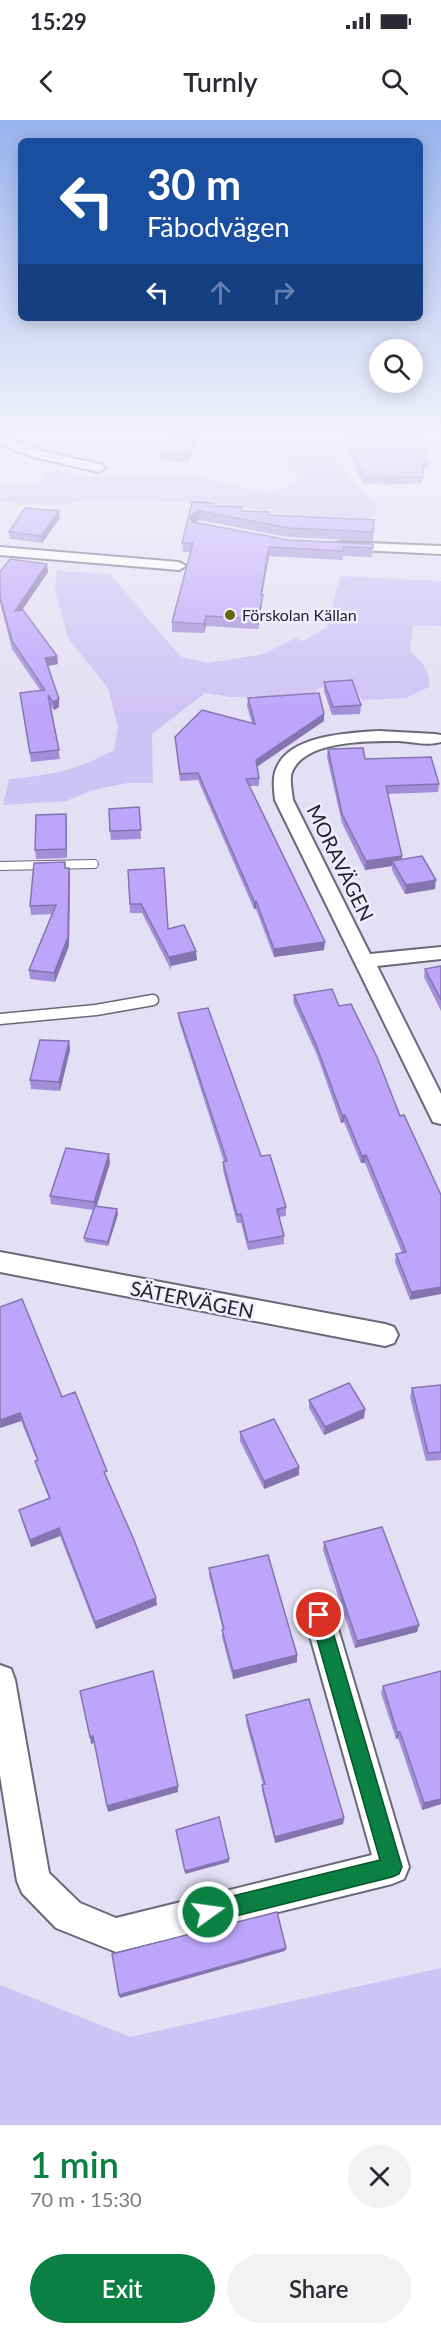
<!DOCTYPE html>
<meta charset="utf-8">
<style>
body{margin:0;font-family:Lato,sans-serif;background:#f2f2f3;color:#2b2b33;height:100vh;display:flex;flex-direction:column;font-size:22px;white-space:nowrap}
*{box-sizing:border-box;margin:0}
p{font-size:20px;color:#7c7c81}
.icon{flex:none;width:33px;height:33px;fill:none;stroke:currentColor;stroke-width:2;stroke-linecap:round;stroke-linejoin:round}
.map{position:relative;height:2005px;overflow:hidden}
.details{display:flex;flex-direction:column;background:#fff;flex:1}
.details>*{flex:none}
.hud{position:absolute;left:18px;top:18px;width:405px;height:183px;border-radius:9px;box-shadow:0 3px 15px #0003;background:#1a4fa0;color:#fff;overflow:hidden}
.buttons{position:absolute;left:369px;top:219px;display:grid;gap:12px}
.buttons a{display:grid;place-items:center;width:54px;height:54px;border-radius:50%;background:#fff;box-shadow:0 3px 15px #0003;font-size:30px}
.pin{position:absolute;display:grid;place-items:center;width:51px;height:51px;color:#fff;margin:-26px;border:3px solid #fff;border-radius:50%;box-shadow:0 2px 6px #0007}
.me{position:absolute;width:66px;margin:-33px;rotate:76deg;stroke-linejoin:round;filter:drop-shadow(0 0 4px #0008)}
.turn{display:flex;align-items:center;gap:21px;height:126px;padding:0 30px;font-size:27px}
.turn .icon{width:78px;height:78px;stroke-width:2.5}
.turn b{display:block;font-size:42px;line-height:51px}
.lanes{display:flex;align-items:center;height:57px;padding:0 30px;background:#0003;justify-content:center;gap:30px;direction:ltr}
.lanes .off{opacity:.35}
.round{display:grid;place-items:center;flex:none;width:63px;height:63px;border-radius:32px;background:#f2f2f3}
.summary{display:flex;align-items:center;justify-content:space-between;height:102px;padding:0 30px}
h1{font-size:36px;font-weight:600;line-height:45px;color:#0b8043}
.button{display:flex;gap:12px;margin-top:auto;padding:12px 30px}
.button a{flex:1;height:69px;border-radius:36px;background:#0b8043;color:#fff;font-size:24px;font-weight:600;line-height:69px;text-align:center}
.button a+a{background:#f2f2f3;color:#2b2b33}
.status{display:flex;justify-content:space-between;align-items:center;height:42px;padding:0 30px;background:#fff;direction:ltr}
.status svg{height:16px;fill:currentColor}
header{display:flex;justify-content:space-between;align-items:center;height:78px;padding:0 30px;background:#fff;font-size:27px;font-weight:600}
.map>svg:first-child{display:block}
.green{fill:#cec3f5}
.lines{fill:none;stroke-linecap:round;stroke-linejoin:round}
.lane-far1-casing{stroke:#6c687a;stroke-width:10}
.lane-casing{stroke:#6c687a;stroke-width:13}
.street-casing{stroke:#6c687a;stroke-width:4}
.lane-far1{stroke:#fff;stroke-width:8}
.lane{stroke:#fff;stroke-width:10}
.street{fill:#fff;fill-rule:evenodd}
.wall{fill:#a28fd9}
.shaded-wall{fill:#8474b0}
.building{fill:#bca6fc;stroke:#8474b0;stroke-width:1.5}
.route{fill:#0b8043;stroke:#07532c;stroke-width:1.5}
.poi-dot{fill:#61690c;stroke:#f0edfe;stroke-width:2}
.labels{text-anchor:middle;stroke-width:5;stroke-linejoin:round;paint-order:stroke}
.far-poi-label{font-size:16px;fill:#25232b;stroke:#f0edfe;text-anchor:start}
.street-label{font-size:20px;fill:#25232b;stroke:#f0edfe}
</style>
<div class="status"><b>15:29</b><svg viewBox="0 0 49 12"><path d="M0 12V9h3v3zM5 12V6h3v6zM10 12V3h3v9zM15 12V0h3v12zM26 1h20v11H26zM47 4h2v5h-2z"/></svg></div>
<header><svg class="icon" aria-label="back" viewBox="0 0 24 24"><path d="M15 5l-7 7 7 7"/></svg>Turnly<svg class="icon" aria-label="search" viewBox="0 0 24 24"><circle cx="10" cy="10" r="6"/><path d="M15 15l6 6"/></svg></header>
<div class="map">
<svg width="441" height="2005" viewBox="0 0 441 2005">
<rect width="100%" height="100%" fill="#e3dff4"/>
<path class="green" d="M281,313L317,324L343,343C348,365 355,363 369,376C374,380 376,387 378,393L366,399H325L202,382L90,380L53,385L0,382V363L27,366L42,362L46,352C70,345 86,364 107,354H185L268,373L286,367L300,357L284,342Z
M57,451L110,454L181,537L208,543L263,534L295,518L303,521L327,507L340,456L441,461V506L413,505L410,531C422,542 431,550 429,567L406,578L362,580L354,567L319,568L311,576L231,577L205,573L152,614L153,663H127L93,670L66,681L3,685L9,659C52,655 75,651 114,630L118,607L108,568L68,518L55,470Z
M441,1848V2005H0V1865L130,1917Z"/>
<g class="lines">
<defs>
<path id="lane-far1" d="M0,746L94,744"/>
<path id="lane" d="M0,899L96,890L153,880"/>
<path id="street" d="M0,317L42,331L103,345L105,348L99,352L34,337L0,325Z
M342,422L441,426V434L337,429L335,426L337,423Z
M0,427L179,442L186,446L179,450L0,435Z
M379,611L435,614L441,615V622C428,626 413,622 399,621C371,621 310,620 294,648C288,656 292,670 293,680L370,834L441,827V839L377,846L441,974V1004L433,1002L430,996L275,680C274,669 272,657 277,647C291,615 349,613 379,611Z
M0,1132L385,1204L394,1207L398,1215L394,1223L385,1226L0,1152Z
M319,1480L330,1485L334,1495L409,1747L404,1759L392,1764L116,1832L56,1808L22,1773L17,1761L0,1655V1545L11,1549L15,1560L49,1753L80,1783L116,1798L372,1735L304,1495L308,1485Z"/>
</defs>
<use href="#lane-far1" class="lane-far1-casing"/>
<use href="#lane" class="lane-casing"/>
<use href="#street" class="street-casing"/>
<use href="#lane-far1" class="lane-far1"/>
<use href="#lane" class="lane"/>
<use href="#street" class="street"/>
</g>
<path class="wall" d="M340,313H417L428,342V349H423L422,363L383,365L382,363L363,364L347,328H343Z
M197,324L187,342L161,341V333Z
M192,382L214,383V386L242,387L241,391L269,395L374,400L373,421L288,417L199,400L194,402L288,420L373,424L372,437L343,436V440L269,436L262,475V484L258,509L206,506L204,513L172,512V502L190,432H183L182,423Z
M60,398L42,423L10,419L9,412Z
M0,452H48L22,490L57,536L58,544L48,546L59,579V587L54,590L50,585L60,639L31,642L21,581L40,570L12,529L0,482Z
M324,562L361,585L360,594L332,595L324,571Z
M248,578L324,594V601L257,647L259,658V666H249L324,830L274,837L256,789H254L198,660L180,661L175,617L252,603L247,586Z
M328,629L365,639L439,664L438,672L388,674L402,736V740L435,769L405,774L392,750V746L365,750L342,703L327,637Z
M139,687L141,719L111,720L110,711Z
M67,703V738L36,739L35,730Z
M65,742L66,748H69L70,757L69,826L55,862L30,859L29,850L52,794L31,795L30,786Z
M128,750L168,809L197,840L171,846V850L142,793H130Z
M441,846V891L424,857L425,849Z
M294,875L339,886L400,996L441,1075L410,1180L395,1142L396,1134L402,1133L365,1043H361L344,1002L341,1003L317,935L293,882Z
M178,893L261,1036L286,1087V1096L279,1097L284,1116V1124L248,1130L241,1103H237L223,1050V1042H224L179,901Z
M69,921L70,930L60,971L31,969L30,960Z
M110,1043L97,1086L118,1094L108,1126L85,1122L84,1118L93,1090L51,1084L50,1076Z
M0,1187L62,1277L108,1359H107L157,1485L96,1509L60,1416L31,1427L21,1398L19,1390L49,1379L37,1348L35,1341L37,1340L21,1301L0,1308Z
M441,1265V1340L426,1341L410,1277L412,1268Z
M309,1280L365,1289L364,1298L324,1315L309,1288Z
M240,1312L299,1347V1355L264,1369L240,1321Z
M324,1422L419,1505L417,1512L355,1528L323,1430Z
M209,1448L297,1542L233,1559L222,1517L223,1510L209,1455Z
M383,1566L441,1684L422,1690L398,1618L396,1619L381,1573Z
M246,1595L344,1698L343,1704L275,1723L262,1671L263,1665L246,1602Z"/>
<path class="shaded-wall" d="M197,316V324L187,342V335Z
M59,391L60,398L42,423L41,416Z
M199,391V400L191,404L190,398L191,395Z
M269,427V436L260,484L261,475Z
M47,444L48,452L16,499L15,491Z
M263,475L262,484L258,509V499Z
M206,496V506L204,513V504Z
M57,536L58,544L46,546L45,538Z
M59,579V587L54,590L53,582Z
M324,594V601L256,647V640Z
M66,694L67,703V738L66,729Z
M402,736L401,745L392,741V746L365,750L366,741Z
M69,748L70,757L69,826L55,862L54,853Z
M436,760L435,769L405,774L406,765Z
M254,781H256V789H254Z
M325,822L324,830L274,837V829Z
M196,831L197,840L171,846L170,837Z
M69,921L70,930L60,971L59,962Z
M342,995H345L344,1002L341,1003Z
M109,1034L110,1043L95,1090L94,1082Z
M366,1035L365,1043H361L362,1036Z
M117,1089L118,1094L108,1126V1122Z
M441,1167V1174L410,1180L411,1172Z
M365,1289L364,1298L324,1315L325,1307Z
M20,1293L21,1301L0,1308V1300Z
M299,1347V1355L264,1369V1361Z
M59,1408L60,1416L31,1427L30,1420Z
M156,1478L157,1485L96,1509L95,1502Z
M419,1505L417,1512L355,1528L357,1521Z
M297,1535V1542L233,1559V1551Z
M397,1612H400L398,1618L396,1619Z
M93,1616L94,1623L91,1624L90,1617Z
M178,1666V1672L108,1692L107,1686Z
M441,1679V1684L422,1690L424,1683Z
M344,1698L343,1704L275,1723V1717Z
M229,1739V1742L185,1754V1751Z
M286,1828L285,1831L120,1878L119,1875Z"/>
<path class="building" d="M173,313H193L197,316L187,335L161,333Z
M342,313H417L428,342H423V357L383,358L382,356L364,357L348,321H344Z
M192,382L214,383L213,386L242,387L241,391L269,392L268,395L374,400L373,412L289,408L199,391L191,395L190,398L193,402L288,420L373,424V428L344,427L343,431L269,427L261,475H263L258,499L206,496L204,504L172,502L193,423H182Z
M25,388L59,391L41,416L9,412Z
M10,439L47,444L15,491L23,490L57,536L45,538L59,579L53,582L48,575L59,630L30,633L20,573L45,570L12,521L0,478V452Z
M352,560L361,585L333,587L324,562Z
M319,573L324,594L256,640L259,658L246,659L325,822L274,829L256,781H254L198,653L180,654L175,617L202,590L255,604L248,578Z
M363,628L365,639L431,637L439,664L386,666L402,736L366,741L342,694L328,629Z
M139,687L141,710L110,711L109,689Z
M66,694V729L35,730L36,695Z
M422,736L436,760L406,765L392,741Z
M65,742V748H69L68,817L54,853L29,850L56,785L30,786L34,743Z
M164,748L168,809L184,805L196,831L170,837L171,841L141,784H130L128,750Z
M441,846V880L425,849Z
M332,869L339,886L351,884L377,937L400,996L404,995L441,1075V1167L411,1172L396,1134L406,1132L366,1035L362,1036L345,995H342L317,927L294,875Z
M208,888L261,1036L270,1035L286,1087L277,1089L284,1116L248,1122L241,1094L237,1095L223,1042L227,1041L178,893Z
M40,920L69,921L59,962L30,960Z
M66,1028L109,1034L94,1082L50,1076Z
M95,1086L117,1089L108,1122L84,1118Z
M22,1179L62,1277L75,1272L107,1351L104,1352L134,1420L156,1478L95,1502L59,1408L30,1420L19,1390L50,1378L35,1341L38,1340L20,1293L0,1300V1187Z
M349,1263L365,1289L325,1307L309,1280Z
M441,1265V1332L428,1333L412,1268Z
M274,1299L299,1347L264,1361L240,1312Z
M382,1407L419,1505L357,1521L324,1422Z
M268,1435L297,1535L233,1551L222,1510L224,1509L209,1448Z
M153,1551L178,1666L107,1686L93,1616L90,1617L80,1571Z
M441,1551V1679L424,1683L400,1612H397L383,1566Z
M309,1579L344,1698L275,1717L262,1665L265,1664L246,1595Z
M219,1697L229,1739L185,1751L176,1710Z
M277,1792L286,1828L119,1875L112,1834Z"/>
<linearGradient id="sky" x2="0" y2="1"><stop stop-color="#99b3ee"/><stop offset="0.53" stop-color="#f2f1fa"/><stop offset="1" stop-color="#f2f1fa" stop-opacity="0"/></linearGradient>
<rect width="441" height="593" fill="url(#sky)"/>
<path class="route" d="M319,1486L325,1489L328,1495L402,1747L399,1754L392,1757L208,1803L200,1800L197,1792L200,1785L208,1782L380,1740L310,1495L312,1489Z"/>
<circle class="poi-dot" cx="230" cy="495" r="6"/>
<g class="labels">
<g class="far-poi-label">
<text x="242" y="501">Förskolan Källan</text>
</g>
<g class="street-label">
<text transform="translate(340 743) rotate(64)" y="7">MORAVÄGEN</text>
<text transform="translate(192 1180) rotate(11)" y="7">SÄTERVÄGEN</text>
</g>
</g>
</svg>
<div class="buttons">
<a><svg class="icon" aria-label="search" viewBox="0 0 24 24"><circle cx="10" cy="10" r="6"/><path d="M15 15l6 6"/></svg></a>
</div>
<div class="pin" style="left:319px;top:1495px;background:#d93025"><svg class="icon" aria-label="arrive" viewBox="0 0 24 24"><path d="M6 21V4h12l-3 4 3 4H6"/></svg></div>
<svg class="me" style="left:208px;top:1792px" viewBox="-20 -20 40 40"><circle r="17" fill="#0b8043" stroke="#fff" stroke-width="3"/><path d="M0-11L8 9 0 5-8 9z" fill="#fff"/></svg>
<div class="hud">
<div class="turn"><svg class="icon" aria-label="left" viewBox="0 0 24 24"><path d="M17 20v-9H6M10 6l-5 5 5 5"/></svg><div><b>30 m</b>Fäbodvägen</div></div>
<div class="lanes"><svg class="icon" aria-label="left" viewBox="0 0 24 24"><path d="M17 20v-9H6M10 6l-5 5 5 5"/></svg><svg class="icon off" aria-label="ahead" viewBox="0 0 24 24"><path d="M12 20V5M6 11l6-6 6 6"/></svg><svg class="icon off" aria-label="right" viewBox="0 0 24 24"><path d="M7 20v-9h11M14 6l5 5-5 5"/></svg></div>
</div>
</div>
<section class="details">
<div class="summary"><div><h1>1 min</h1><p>70 m · 15:30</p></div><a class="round"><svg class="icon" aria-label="close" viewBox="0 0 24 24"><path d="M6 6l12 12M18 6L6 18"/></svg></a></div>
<div class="button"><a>Exit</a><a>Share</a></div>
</section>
